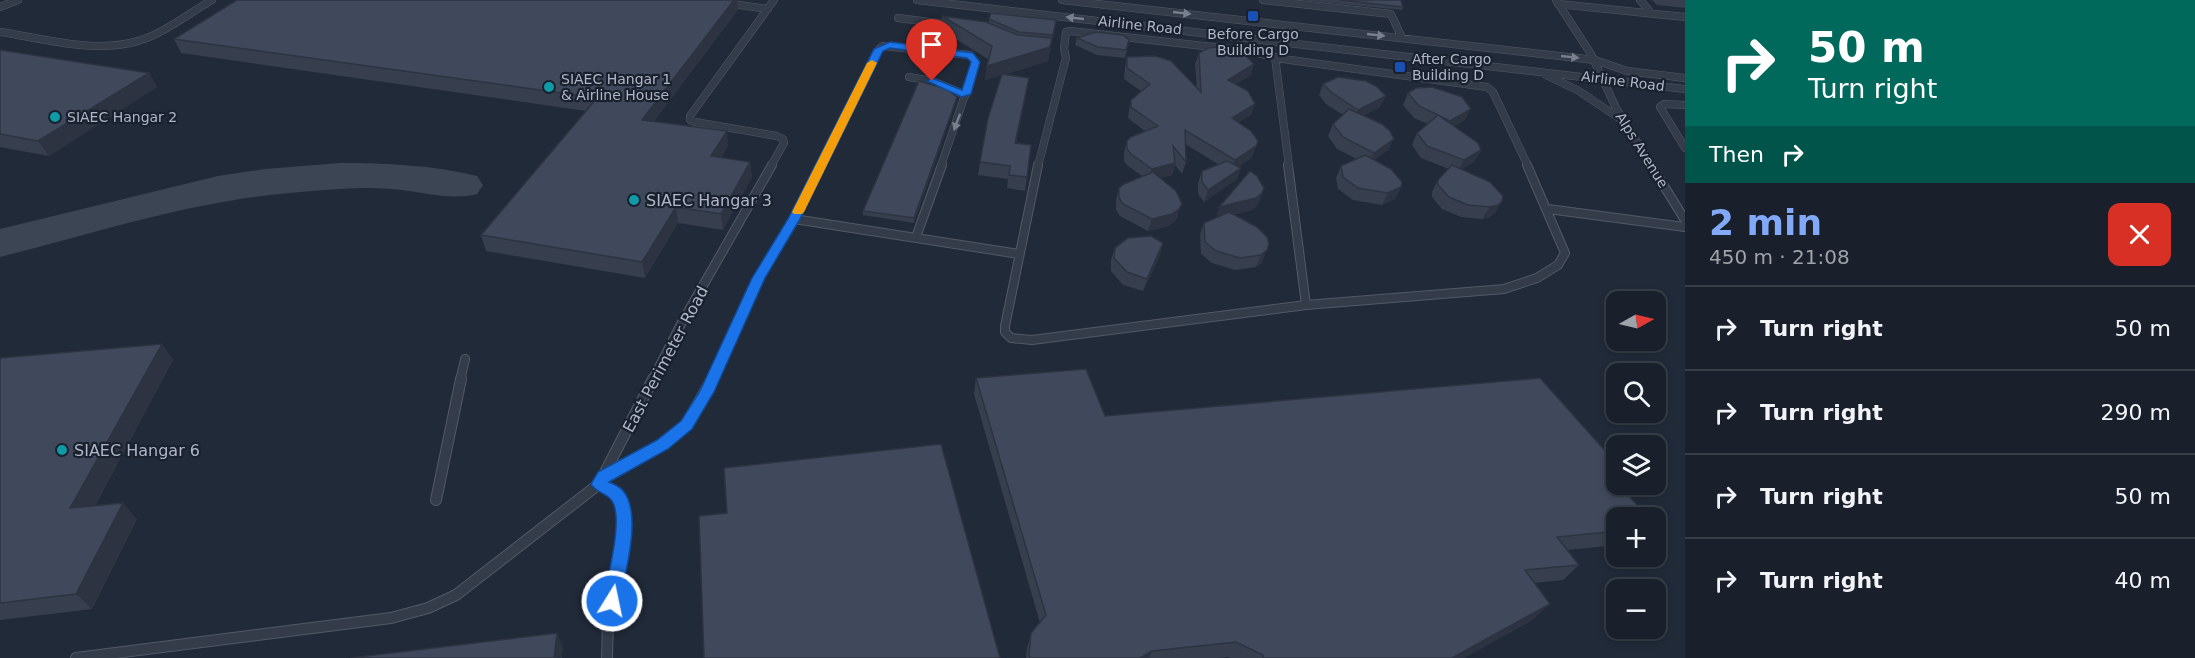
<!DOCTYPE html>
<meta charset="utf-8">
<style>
body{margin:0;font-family:"DejaVu Sans",sans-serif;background:#222833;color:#f1f3f6;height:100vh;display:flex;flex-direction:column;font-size:22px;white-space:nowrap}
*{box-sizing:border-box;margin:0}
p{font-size:20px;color:#9fa3a9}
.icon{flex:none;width:33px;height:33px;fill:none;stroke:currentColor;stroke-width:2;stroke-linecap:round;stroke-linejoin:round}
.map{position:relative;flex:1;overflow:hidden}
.panel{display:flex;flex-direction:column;background:#19202b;width:510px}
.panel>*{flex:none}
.banner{background:#00695c;color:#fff;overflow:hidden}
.needle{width:39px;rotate:82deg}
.buttons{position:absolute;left:1606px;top:291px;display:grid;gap:12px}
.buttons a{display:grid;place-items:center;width:60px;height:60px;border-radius:12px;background:#19202b;box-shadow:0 3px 9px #0003,0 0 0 2px #373e47;font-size:30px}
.pin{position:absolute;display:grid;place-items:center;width:51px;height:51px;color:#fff;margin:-62px -26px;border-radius:50% 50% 50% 0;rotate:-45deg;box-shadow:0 0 6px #0007}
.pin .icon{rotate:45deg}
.me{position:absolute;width:66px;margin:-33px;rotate:10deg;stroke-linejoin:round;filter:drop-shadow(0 0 4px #0008)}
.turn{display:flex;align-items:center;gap:21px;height:126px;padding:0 24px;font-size:27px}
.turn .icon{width:78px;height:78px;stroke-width:2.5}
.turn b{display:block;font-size:42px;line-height:51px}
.then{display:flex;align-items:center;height:57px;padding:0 24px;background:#0003;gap:12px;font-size:22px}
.round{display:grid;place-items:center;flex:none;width:63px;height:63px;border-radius:12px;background:#222833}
.head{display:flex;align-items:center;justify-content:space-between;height:102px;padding:0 24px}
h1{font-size:36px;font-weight:700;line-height:45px;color:#82a9f8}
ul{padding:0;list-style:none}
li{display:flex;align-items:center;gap:18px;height:84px;padding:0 24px;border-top:2px solid #373e47}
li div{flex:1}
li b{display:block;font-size:22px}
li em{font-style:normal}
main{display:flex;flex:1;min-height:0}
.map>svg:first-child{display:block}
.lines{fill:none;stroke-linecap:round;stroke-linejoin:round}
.taxiway{fill:#3c4554;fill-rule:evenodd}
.lane-far2-casing{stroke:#525967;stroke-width:8}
.lane-far1-casing{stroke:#525967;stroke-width:10}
.lane-casing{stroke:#525967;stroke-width:12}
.lane-far2{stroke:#343c49;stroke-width:7}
.lane-far1{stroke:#343c49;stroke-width:8}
.lane{stroke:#343c49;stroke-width:10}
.wall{fill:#373f4e}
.shaded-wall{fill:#2d3340}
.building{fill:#40495b;stroke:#2d3340;stroke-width:1.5}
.oneway{fill:#787f8e}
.route{fill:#1a73e8;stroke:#114b97;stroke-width:1.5}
.slow{fill:#f59e0b}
.transit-dot{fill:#1a4fb4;stroke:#1a212e;stroke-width:2}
.culture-dot{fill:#0f9aa8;stroke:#1a212e;stroke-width:2}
.labels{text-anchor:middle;stroke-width:4.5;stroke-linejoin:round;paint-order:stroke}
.far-street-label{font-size:14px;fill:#afb6c6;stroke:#1a212e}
.far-poi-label{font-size:14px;fill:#afb6c6;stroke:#1a212e;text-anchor:start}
.poi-label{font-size:16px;fill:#afb6c6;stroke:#1a212e;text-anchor:start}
.street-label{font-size:16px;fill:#afb6c6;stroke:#1a212e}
</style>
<main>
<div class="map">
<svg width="1685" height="658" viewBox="0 0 1685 658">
<rect width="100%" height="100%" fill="#212a39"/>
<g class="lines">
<path class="taxiway" d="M340,163C386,163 432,165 477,176L483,185L477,194C449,201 420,191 391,189C358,186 324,190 290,193C192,201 95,233 0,257V229L218,176L265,169Z"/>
<defs>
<path id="lane-far2" d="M705,0L768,9
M917,0L1685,89
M1062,0L1595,60L1627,71L1685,78
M1263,0L1391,14L1402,38
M1556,0L1591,54L1616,108L1652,166
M1640,0L1651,13
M1558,4L1685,17
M0,7L18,0
M898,18L954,25
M0,32C41,38 88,52 130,43C160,37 186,15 212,0
M1275,57L1289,166
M1546,75L1579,91L1619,118
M909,77L932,81L966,95
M1685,105L1664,104L1660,107L1685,148
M771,166L784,143L783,139L777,136L695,122L690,120V116L774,0
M820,166L879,49L883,46L970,55L976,62L941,166
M1038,166L1066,58L1064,48L1066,32L1070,31L1249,51L1283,59L1487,87L1493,92L1528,166"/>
<path id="lane-far1" d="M1038,165L1005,326V332L1011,338L1032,340L1306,305L1504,289L1537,278L1558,265L1565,253L1527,165
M1288,165L1306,305
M1651,165L1685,220
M1548,209L1685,227
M794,219L1019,254
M916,237L942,165
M460,381L465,359
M652,381L681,324L772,165
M711,381L759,278L794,219L821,165"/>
<path id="lane" d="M603,477L663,444L686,425L712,379
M599,484L618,495L625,511L622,543L608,621L607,658
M436,500L461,379
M76,658L391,618L428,608L456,595L599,484L653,379"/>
</defs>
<use href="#lane-far2" class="lane-far2-casing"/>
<use href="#lane-far1" class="lane-far1-casing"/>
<use href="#lane" class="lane-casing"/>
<use href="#lane-far2" class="lane-far2"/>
<use href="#lane-far1" class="lane-far1"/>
<use href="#lane" class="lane"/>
</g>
<path class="wall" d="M237,0H737L738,10L654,121L728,146L721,158L750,162L752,177L723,230L678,223L645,278L486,251L481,235L586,111L181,53L174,39Z
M1301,0H1401L1403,7L1402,10Z
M1652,0H1685V8L1657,5Z
M942,16L989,23V19L1056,20L1048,61L1003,75L1029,78L1016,144L1027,177L1025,191L1007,188L1008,179L978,175L980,162L1002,75L985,80L988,59L941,30Z
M1077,38L1129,40L1125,58L1097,55L1075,45Z
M0,50L149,73L157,87L49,156L0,147Z
M1199,53L1251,75L1236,84L1251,115L1239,122L1252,158L1239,166L1241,168L1237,179L1204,202L1198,194V183L1202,171L1218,164L1185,144L1186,162L1182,174L1175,165L1172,175L1159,178L1178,216L1175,221L1169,226L1148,231L1120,216L1116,210V200L1119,188L1142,176L1128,166L1124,161V152L1127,141L1145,131L1128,118L1129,111L1131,100L1141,91L1124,79L1125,68L1127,57L1197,88L1195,64Z
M1323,84L1380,107L1363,116L1388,150L1374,160L1401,187L1395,199L1382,205L1353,200L1338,189L1336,178L1341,166L1357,159L1337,149L1328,136L1333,124L1343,115L1326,104L1319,95Z
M1408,93L1465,120L1454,126L1481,150L1474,162L1462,169L1502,201L1495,213L1490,217L1482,219L1461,217L1442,209L1432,197V192L1438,180L1449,169L1421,158L1412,145L1417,133L1428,124L1414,118L1403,105Z
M956,101L914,223L863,215V211Z
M1258,205L1252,210L1233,215L1257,227L1262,263L1256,267L1235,270L1212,263L1201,254L1200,235L1204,223L1215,218Z
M1163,243L1160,255L1143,291L1123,285L1111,271V260L1115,248Z
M162,344L173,360L95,506L137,519L92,609L0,620V358Z
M976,378L1105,416L1617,464V484H1621L1620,486L1617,518V545L1567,550L1579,565L1563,580L1534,583V619L1464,658H1230L1228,657L1218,658H1026L1027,648L1031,633L1040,623L974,394Z"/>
<path class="shaded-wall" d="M734,0H737L738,10L644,135L642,120Z
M1052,38L1048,61L985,80L987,66Z
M1254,64L1251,75L1225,91L1228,80Z
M149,73L157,87L49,156L38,141Z
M1029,78L1027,91L1013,156L1015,143Z
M1386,96L1380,107L1353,121L1358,110Z
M957,97L956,101L914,223V218Z
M1255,104L1251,115L1228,129L1232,118Z
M1471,109L1465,120L1444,133L1450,121Z
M727,131L728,146L713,172L711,156Z
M1394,139L1388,150L1368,165L1374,153Z
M1258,141L1252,158L1231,172L1235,160Z
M1481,150L1474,162L1457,172L1464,160Z
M750,162L752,177L723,230L721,214Z
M1175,163L1172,175L1148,181L1152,169Z
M1241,168L1237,179L1204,202L1208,190Z
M1401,187L1395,199L1382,205L1388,193Z
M1262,193L1258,205L1252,210L1215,220L1219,207Z
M1502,201L1495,213L1490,217L1482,219L1490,207Z
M1182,204L1175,221L1169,226L1148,231L1152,219Z
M676,207L678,223L645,278L642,262Z
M1163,243L1160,255L1143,291L1147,279Z
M1267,250L1262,263L1256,267L1261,255Z
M162,344L173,360L85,524L70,508Z
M123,503L137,519L92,609L76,594Z
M1550,604L1534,619L1464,658H1452Z
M557,633L563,647L562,658H554Z
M1152,651L1149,658H1140Z"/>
<path class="building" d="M237,0H734L642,120L727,131L711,156L750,162L721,214L676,207L642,262L481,235L597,98L174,39Z
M1340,0H1401L1403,7Z
M991,13L1056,20L1053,35L1019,32L989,19Z
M942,16L986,22L1018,35L1052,38L1050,47L987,66L992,46Z
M1095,32L1123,35L1129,40L1126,50L1098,47L1077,38Z
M1216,47L1234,50L1245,55L1254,64L1228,80L1248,91L1255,104L1232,118L1251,131L1258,141L1256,146L1235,160L1185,130L1186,162L1173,146L1175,163L1152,169L1131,154L1127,149V141L1131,137L1158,126L1131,107V100L1150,84L1127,68V57L1155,56L1171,61L1201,92L1199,53L1208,48Z
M0,50L149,73L38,141L0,134Z
M1002,74L1029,78L1015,143L1031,145L1027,177L1009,175L1010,166L980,162L988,118Z
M1338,77L1366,81L1376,86L1386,96L1358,110L1331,92L1323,84Z
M919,81L947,89L957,97L914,218L863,211Z
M1432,87L1462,97L1471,109L1450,121L1419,106L1408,93L1416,88Z
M1349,109L1382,124L1390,131L1394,139L1374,153L1343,137L1333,124Z
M1438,115L1478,143L1481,150L1464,160L1427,146L1417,133Z
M1365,155L1391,169L1402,182L1401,187L1388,193L1358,188L1343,177L1341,166Z
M1227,161L1241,168L1208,190L1202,182V171Z
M1452,165L1490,182L1503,196L1502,201L1498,205L1490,207L1468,205L1449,197L1438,185V180Z
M1250,171L1257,176L1264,188L1262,193L1256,198L1219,207Z
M1153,172L1176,191L1182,204L1179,209L1172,214L1152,219L1123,204L1119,198V188L1124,184Z
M1229,212L1257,227L1267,237L1269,244L1267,250L1261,255L1240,258L1216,251L1205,242L1204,223Z
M1151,236L1163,243L1147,279L1127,272L1114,258L1115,248L1128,238Z
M162,344L70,508L123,503L76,594L0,603V358Z
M1086,369L1105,416L1540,378L1617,464V478H1613L1617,483V484H1619L1648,518H1617V531L1557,537L1579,565L1525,570L1550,604L1452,658H1263V655L1236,642L1152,651L1140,658H1030L1029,655L1031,633L1046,615L976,378Z
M941,444L1000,658H704L699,516L727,513L724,468Z
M557,633L554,658H350Z"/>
<defs><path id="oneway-solid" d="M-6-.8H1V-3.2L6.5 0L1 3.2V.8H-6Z" transform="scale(1.5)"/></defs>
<g class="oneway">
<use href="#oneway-solid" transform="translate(1182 13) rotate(6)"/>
<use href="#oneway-solid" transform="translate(1075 18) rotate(-174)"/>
<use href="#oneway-solid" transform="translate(1376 35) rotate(6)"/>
<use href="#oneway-solid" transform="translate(1570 57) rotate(6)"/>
<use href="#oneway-solid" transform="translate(957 122) rotate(110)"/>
</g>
<path class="route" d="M890,42L973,53L980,62L971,94L962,97L927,81L932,78L962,90L971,62L967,58L890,48L883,51L800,219L765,278L714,392L692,429L668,449L609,482C614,484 621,487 624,492C642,516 625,573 620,601L618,607L612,609L605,607L603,601C607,580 624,518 612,501C607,493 596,493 591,484L598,472L657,440L681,421L700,391L752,278L788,219L874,49Z"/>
<path class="slow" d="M872,60L877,63L804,212L802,214H794L792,212L867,63Z"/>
<g class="transit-dot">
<rect x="1247" y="10" width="12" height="12" rx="3"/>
<rect x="1394" y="61" width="12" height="12" rx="3"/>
</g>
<g class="culture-dot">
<circle cx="549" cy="87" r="6"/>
<circle cx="55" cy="117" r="6"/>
<circle cx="634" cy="200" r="6"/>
<circle cx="62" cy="450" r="6"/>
</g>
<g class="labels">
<g class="far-street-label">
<text transform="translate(1140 25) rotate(6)" y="5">Airline Road</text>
<text transform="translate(1623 81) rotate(7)" y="5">Airline Road</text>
<text transform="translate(1642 150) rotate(58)" y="5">Alps Avenue</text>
</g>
<g class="far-poi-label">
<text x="1253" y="39" text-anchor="middle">Before Cargo<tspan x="1253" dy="16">Building D</tspan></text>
<text x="1412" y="64">After Cargo<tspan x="1412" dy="16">Building D</tspan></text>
<text x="561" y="84">SIAEC Hangar 1<tspan x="561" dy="16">&amp; Airline House</tspan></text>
<text x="67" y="122">SIAEC Hangar 2</text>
</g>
<g class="poi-label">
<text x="646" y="206">SIAEC Hangar 3</text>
<text x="74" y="456">SIAEC Hangar 6</text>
</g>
<g class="street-label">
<text transform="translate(665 359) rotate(-62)" y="6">East Perimeter Road</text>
</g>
</g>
</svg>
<div class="buttons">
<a><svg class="needle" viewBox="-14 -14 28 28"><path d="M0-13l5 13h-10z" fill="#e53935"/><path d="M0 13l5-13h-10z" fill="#9fa3a9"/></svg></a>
<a><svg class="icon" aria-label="search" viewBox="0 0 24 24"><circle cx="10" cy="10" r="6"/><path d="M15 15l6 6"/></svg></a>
<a><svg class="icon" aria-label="layers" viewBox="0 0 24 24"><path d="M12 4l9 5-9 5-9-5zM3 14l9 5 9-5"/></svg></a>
<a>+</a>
<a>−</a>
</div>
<div class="pin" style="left:932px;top:81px;background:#d93025"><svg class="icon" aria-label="arrive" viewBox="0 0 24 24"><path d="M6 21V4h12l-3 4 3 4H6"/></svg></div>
<svg class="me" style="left:612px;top:601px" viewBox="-20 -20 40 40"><circle r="17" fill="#1a73e8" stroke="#fff" stroke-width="3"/><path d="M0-11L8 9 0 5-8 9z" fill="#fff"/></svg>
</div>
<section class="panel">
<div class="banner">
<div class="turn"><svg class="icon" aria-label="right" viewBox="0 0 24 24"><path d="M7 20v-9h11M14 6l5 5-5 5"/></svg><div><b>50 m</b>Turn right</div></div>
<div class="then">Then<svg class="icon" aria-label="right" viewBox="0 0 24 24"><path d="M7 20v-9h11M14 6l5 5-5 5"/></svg></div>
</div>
<div class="head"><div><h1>2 min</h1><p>450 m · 21:08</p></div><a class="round" style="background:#d93025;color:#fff"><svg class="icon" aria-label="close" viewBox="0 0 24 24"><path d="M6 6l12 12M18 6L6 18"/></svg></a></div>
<ul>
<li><svg class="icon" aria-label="right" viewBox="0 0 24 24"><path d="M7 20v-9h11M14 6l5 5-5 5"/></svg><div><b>Turn right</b></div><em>50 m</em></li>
<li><svg class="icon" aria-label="right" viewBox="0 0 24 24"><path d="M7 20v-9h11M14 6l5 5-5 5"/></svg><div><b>Turn right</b></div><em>290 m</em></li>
<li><svg class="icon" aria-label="right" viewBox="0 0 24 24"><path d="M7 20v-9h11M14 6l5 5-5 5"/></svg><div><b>Turn right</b></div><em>50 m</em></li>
<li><svg class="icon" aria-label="right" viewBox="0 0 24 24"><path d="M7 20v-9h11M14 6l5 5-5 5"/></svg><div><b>Turn right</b></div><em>40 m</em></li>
</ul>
</section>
</main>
